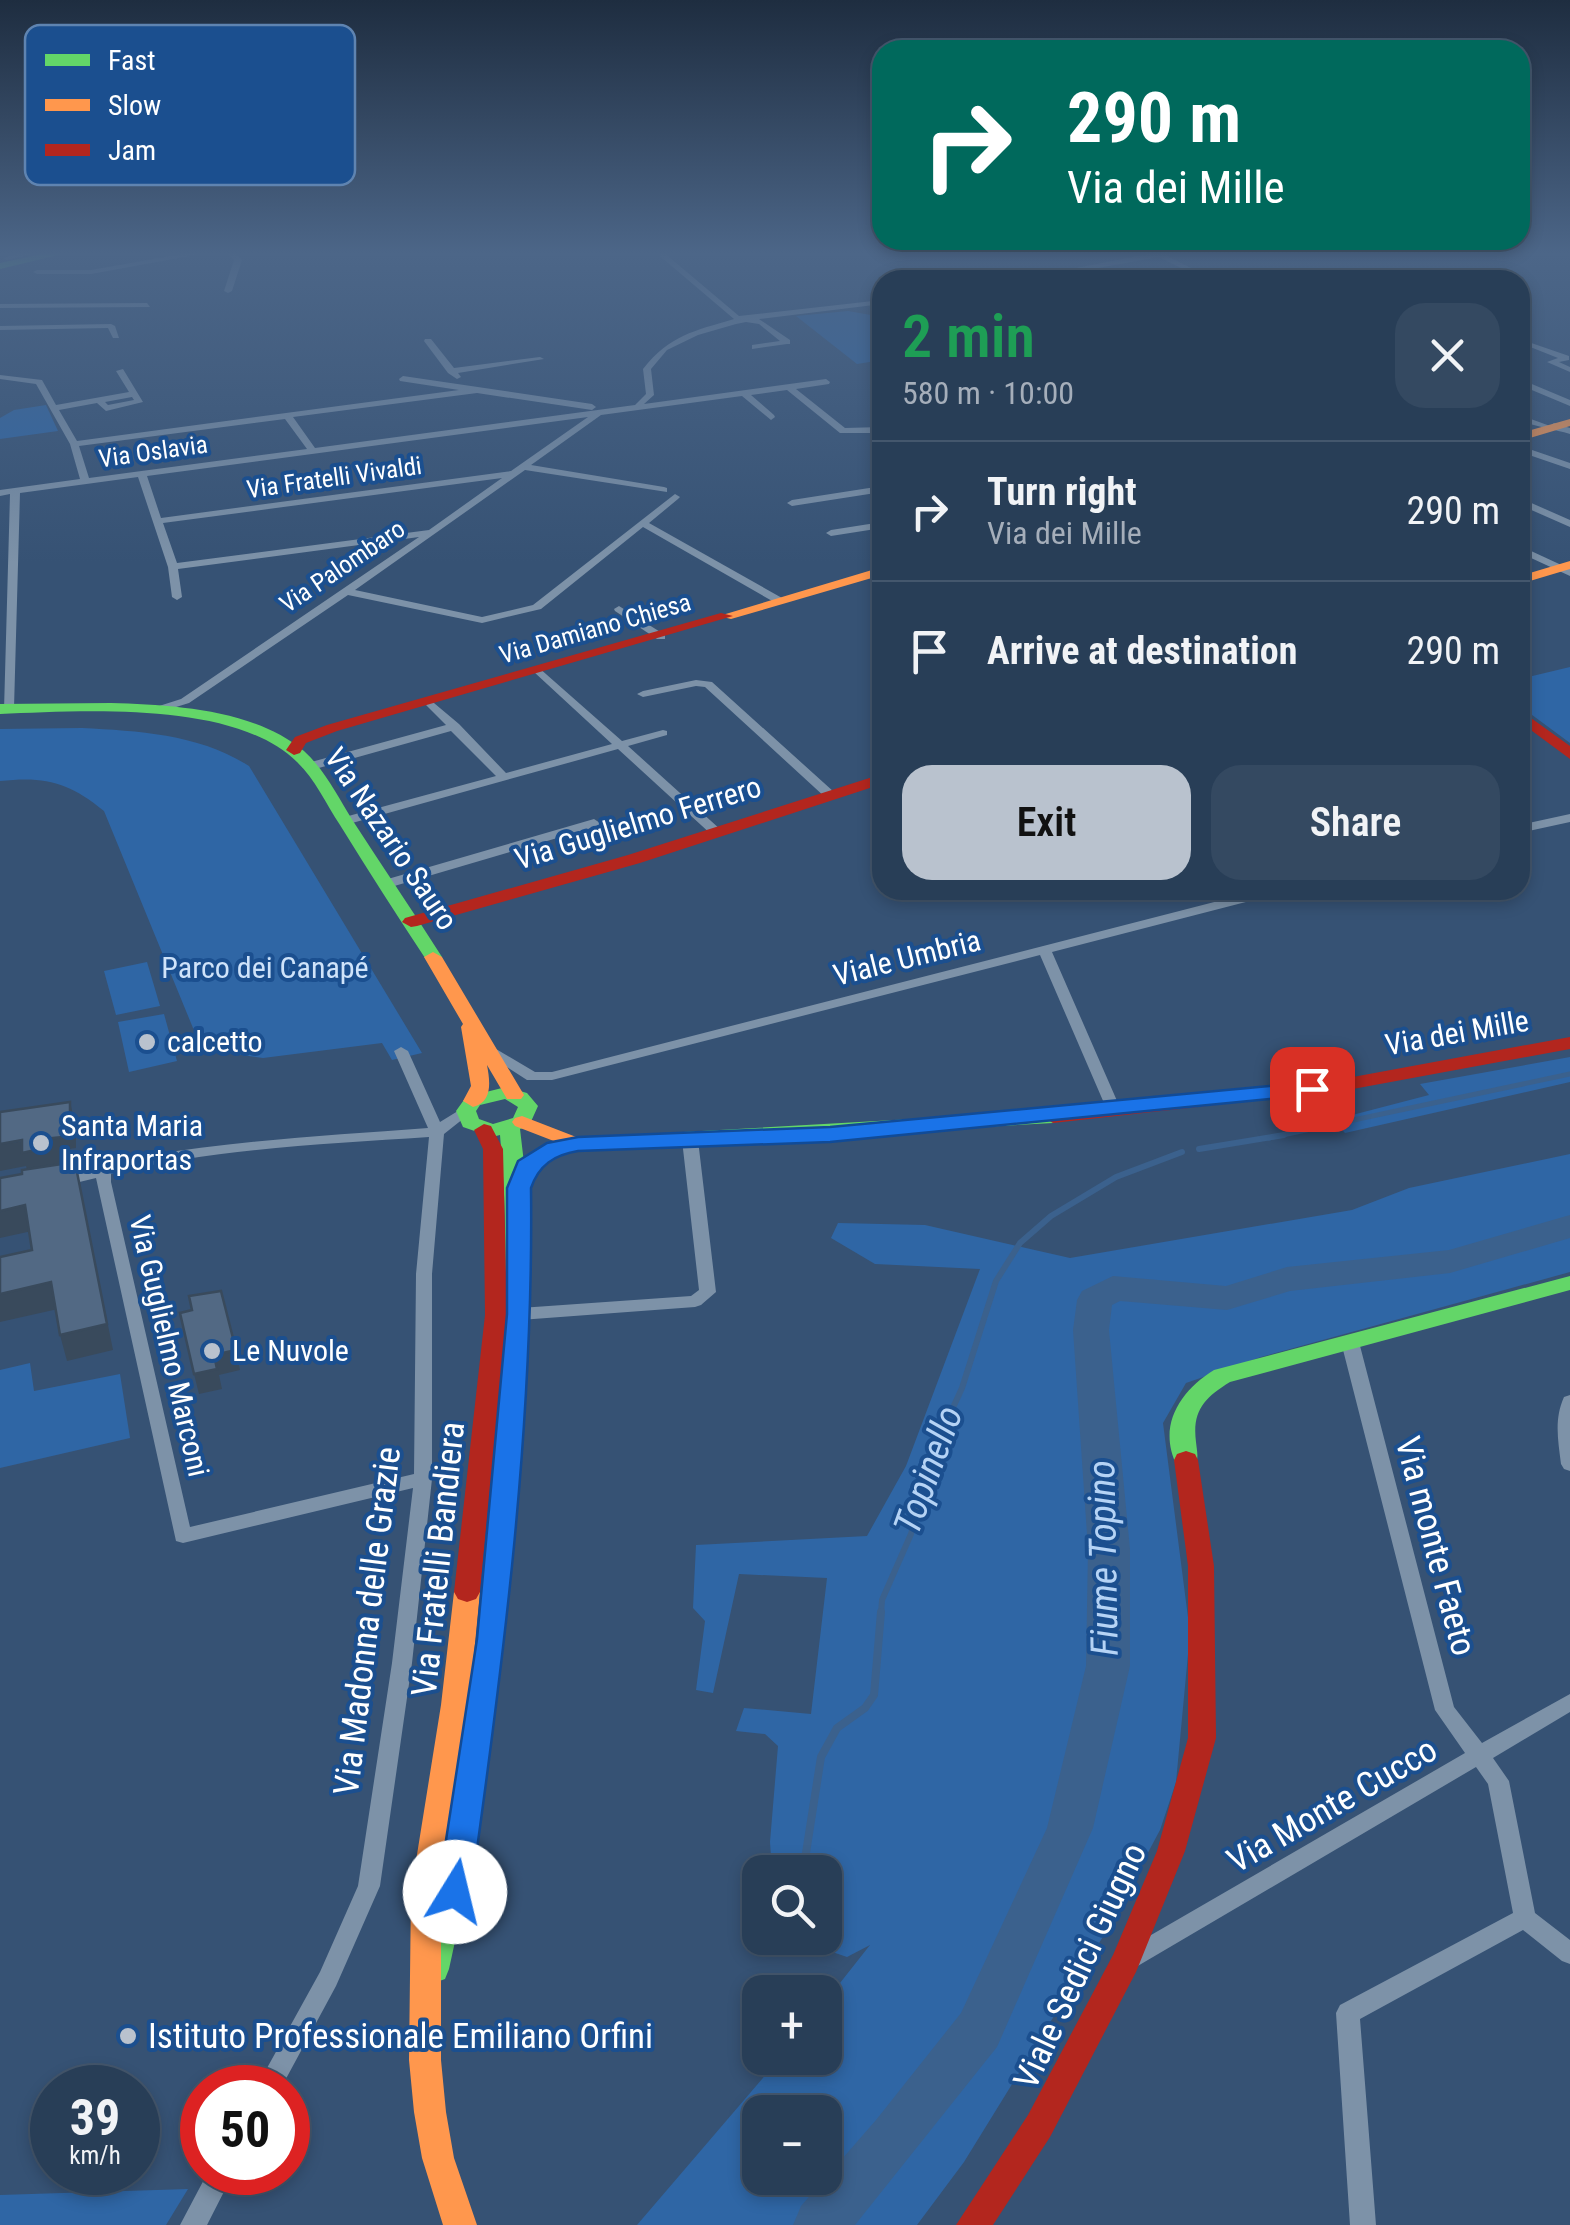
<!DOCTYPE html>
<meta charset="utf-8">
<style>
body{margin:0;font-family:"Roboto Condensed",sans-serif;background:#344961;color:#f1f3f6;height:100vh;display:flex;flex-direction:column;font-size:38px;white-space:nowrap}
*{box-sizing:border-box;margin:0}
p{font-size:32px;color:#a5aeba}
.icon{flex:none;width:55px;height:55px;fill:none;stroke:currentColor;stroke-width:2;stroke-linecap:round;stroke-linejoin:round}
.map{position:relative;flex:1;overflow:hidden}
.drawer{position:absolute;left:872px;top:270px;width:658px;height:630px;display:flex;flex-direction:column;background:#283e57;border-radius:30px;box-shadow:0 5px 15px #0003,0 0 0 2px #44576d}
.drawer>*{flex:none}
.guide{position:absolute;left:872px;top:40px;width:658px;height:210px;border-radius:30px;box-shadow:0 5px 15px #0003,0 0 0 2px #44576d;background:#00695c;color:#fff;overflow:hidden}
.fabs{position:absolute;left:742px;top:1855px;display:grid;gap:20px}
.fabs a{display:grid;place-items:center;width:100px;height:100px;border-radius:20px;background:#283e57;box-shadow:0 5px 15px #0003,0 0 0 2px #44576d;font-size:50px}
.speed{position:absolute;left:30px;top:2065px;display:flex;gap:20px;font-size:50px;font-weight:700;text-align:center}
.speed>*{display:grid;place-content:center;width:130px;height:130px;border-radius:50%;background:#283e57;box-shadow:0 5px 15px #0003,0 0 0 2px #44576d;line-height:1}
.speed small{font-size:25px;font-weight:400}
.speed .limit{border:15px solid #d22;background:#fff;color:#111}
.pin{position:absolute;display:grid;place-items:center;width:85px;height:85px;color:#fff;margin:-42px;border-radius:20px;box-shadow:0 5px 15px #0006}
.me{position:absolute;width:110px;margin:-55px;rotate:9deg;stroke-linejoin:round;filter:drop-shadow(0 0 8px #0008)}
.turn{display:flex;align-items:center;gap:35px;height:210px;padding:0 30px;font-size:45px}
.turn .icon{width:130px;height:130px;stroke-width:2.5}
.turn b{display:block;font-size:70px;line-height:85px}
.round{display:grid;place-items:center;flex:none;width:105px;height:105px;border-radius:30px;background:#344961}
.head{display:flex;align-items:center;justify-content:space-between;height:170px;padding:0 30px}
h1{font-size:60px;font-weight:600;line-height:75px;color:#1e9e55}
.cta{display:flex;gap:20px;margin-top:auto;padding:20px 30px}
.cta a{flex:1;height:115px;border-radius:30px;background:#b9c2ce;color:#111;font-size:40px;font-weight:600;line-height:115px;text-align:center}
.cta a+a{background:#344961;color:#f1f3f6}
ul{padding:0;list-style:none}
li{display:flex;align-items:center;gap:30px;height:140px;padding:0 30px;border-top:2px solid #44576d}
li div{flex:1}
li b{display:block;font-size:38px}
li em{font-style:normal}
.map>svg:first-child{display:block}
.green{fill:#2f66a5;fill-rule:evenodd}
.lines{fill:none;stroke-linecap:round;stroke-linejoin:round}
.stream-far2{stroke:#3b618d;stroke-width:5}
.stream-far1{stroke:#3b618d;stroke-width:6}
.stream{stroke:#3b618d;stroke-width:8}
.river{fill:#3b618d;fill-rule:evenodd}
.street{fill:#7d92a8;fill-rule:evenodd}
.fast{fill:#63d668;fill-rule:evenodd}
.slow{fill:#ff974d;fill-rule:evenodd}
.jam{fill:#b3261e;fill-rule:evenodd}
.shaded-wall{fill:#394a5c}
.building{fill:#526984;stroke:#394a5c;stroke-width:2.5}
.route{fill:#1a73e8;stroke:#114b97;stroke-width:2.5}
.poi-dot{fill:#b9c2ce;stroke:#1b4f8f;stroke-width:4}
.labels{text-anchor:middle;stroke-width:8;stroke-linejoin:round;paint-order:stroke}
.far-street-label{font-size:25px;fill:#fff;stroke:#1b4f8f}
.street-label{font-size:30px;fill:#fff;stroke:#1b4f8f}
.park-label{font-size:30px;fill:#cfe3fa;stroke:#1b4f8f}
.poi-label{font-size:30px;fill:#fff;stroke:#1b4f8f;text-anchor:start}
.near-street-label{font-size:35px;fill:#fff;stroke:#1b4f8f}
.near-poi-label{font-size:35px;fill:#fff;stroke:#1b4f8f;text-anchor:start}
.near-water-label{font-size:38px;font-style:italic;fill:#b5d3f5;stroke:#1b4f8f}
.key{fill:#1b4f8f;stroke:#5f84b1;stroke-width:2.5}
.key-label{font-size:28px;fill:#fff}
</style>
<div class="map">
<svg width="1570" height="2225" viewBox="0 0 1570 2225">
<rect width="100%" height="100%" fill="#365274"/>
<path class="green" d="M848,311L882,317V360L857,364L796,316Z
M46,405L58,431L0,439V418L14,410Z
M1570,667V743L1520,706V679Z
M82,728C139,731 199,734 249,766L422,1053L392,1060L382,1043L263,1058L219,1052L193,1028L104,811C69,782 45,776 0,781V729Z
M147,962L160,1006L116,1015L104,971Z
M164,1014L177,1061L129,1072L118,1022Z
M1570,1057V1082L1345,1133L1333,1120L1429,1095L1420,1084Z
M1570,1154V1272L1261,1357L1186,1383L1163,1423L1190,1633L1176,1782L1160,1830L1104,1935L964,2162L917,2225H637L780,2058H825V2002L870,1945L847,1957L791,1938H825V1872H772L770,1842L778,1746L765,1734L736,1731L744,1708L811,1714L827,1578L739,1574L713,1693L696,1690L705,1621L693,1608L696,1545L867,1536L906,1466L980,1269L875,1264L831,1238L838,1223L925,1225L1070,1258L1352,1210L1409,1188ZM760,2112H825V2178H760Z
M30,1363L34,1391L120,1374L130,1438L0,1468V1370Z
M188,2189L166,2225H0V2195Z"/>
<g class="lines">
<path class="stream-far2" d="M1269,1138L1570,1074"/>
<path class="stream-far1" d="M1199,1149L1284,1135
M881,1614L882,1600L911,1534L935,1447L962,1388L996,1281L1020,1243L1051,1216L1116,1177L1182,1152"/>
<path class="stream" d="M803,1872L821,1757L837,1728L865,1708L874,1695L881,1612"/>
<path class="river" d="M1570,1215V1238L1450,1273L1290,1291L1227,1310L1120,1301L1112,1305L1109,1330L1130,1549V1666L1093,1828L997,2047L855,2225H793L801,2206L876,2120L961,2013L1047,1828L1086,1666L1088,1549L1073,1330L1077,1300L1082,1291L1113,1276L1226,1286L1287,1267L1449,1250Z"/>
<path class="street" d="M30,251H46L7,260L3,258Z
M199,251H217L91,274H37L33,272L37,270H91Z
M226,251H233L242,260L232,291L228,293L224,291L234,260Z
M654,251H662L739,316L882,300V304L759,319L790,340V344H787L752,349V345L780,341L759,324L746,322L736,324L698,335L667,350L651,369L654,395L644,404L826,379L830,382L829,384L796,389L845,428L882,427V433H840L787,390L751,395L774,415L775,417L771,420L742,396L601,415L531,465L664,487L667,488V492L525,470L355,590L482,617L533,605L675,494L680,497L678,499L649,523L782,598V602H774L643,527L541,609L482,623L348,595L189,703L160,712L154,709L156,707L181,699L419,537L178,569L182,597L177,600L172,597L168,567L138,477L20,493L14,708L12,710H4L10,494L0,496V490L80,479L70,444L36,384L0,379V375L42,380L56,405L129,392L116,371L123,369L143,402L106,411L97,403L59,410L77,441L459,390L400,381L399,379L403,376L592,404L596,407L592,410L477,393L293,417L315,448L635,405L646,394L643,369C670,335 694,331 734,319ZM132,397L134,400L108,405L105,402ZM588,417L511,471L161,518L147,476ZM285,419L307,449L89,478L79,446ZM502,478L429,530L177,563L163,523Z
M1183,251L1167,256L1215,280H1205L1159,257L1031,280H1015L1158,252Z
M147,303L150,307L0,308V304Z
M111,324L115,326L119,338H113L108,328L0,330V326Z
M425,339H431L454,368L540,357L544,359L458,373L461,377L457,379L448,373L424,341Z
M1520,339L1569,356V360L1559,362L1570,367V372L1547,362L1558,358L1520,343Z
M1520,379L1570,400V406L1520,385Z
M1520,415L1550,426L1554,423L1570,428V434C1553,429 1538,427 1520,421Z
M1520,446L1570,463V469L1520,452Z
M882,486V492L792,506L787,503L792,500Z
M1520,498L1570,520V527L1520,505Z
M882,522V528L831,536L826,533L831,530Z
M1520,546L1570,569V576L1520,553Z
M870,571L882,579V586L866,576L865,574Z
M619,606L665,635V639H657L615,611L614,609Z
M538,667L622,741L663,730L667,731V735L628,746L721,830V836H713L618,749L345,825L339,821L341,818L496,776L451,731L308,771L302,767L304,764L446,725L422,701L428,698L459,724L506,773L612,744L534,672V668Z
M696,680L712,682L834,792V798H826L705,687L696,686L643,697L637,694L643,691Z
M1570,814V822L1520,833V825Z
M594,819L600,823L598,826L391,887L386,888L380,884L381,881Z
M1261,890H1282L1281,893L1052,952L1121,1110L1114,1114L1107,1110L1040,955L552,1080H527L484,1052L491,1048L496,1049L535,1072H552Z
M401,1047L408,1051L440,1122L466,1106L473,1111L444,1134L432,1274V1479L412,1663L380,1886L336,1986L281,2088H256L320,1972L358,1886L392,1663L413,1488L183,1543L176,1541L96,1178L63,1186L55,1181L57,1178C88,1170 115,1161 146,1156C239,1140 334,1135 428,1128L394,1051ZM429,1137L416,1274L414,1474L190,1527L111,1182V1174C213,1149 324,1144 429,1137Z
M690,1135L698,1140L716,1292L701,1305L695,1307L520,1320L514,1318L512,1314L514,1310L520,1308L691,1296L699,1290L682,1140Z
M1350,1336L1356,1338L1359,1342L1454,1707L1482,1743L1570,1694V1712L1493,1758L1509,1781L1535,1913L1570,1940V1964L1562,1961L1523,1930L1360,2019L1376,2225H1350L1336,2013L1340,2005L1513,1913L1488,1784L1476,1767L1136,1967L1128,1970L1120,1967L1117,1960L1120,1953L1465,1753L1435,1710L1341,1342L1344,1338Z
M1570,1395V1471L1564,1469L1561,1464C1558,1440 1554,1419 1564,1397Z
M208,2172H234L207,2225H180Z"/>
<path class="fast" d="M55,251H75L0,269V263Z
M111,703C173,705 254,709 304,751C325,770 338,797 353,821C382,866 413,911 442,957L439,961H427C397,916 368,870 340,825C326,804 315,779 297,762C234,700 82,711 0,714V704Z
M506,1087L527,1093L538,1106L529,1126L520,1129L524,1163L542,1148L577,1138L1053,1111L1063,1117L1053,1123L577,1150C554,1155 535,1169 527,1192C522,1207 528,1249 528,1267C529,1315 526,1364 523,1412C511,1599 491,1786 449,1969L445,1979L434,1983L423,1979L419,1969C454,1824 474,1677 489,1528C502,1397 512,1266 500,1135L492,1137L463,1127L456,1111L466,1097ZM505,1099L518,1107L513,1118L493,1124L479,1119L476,1111L480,1105Z
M1570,1276V1290L1230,1382C1204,1398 1192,1411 1196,1442C1197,1452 1199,1457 1195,1466L1186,1469L1177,1466C1157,1426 1180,1391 1214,1370Z"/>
<path class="slow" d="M1570,419V426L1520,441V433Z
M1570,561V569L1520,584V576Z
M882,567V575L731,619L719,616Z
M433,952L442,957L524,1095L521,1099H507L487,1065C490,1081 493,1102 473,1107L463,1101L471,1086L461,1027L463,1024L424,957Z
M522,1116L584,1140L587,1144L577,1150L515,1126L512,1122L515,1118Z
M467,1582L476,1585L480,1592L469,1705L441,1892V2060L446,2112L454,2158L477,2225H443L422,2158L414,2112L409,2060L411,1892L441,1705L454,1592L458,1585Z"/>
<path class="jam" d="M721,613L733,616L337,731L306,743L300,753L294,755L286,750L295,737L327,725Z
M1520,710L1570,746V759L1520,722Z
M882,774V784L640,863L417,926L411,927L402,922L405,918L628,855Z
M1570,1037V1049L1342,1091L1053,1123L1043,1117L1053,1111L1342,1079Z
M484,1124L491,1126L503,1149L507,1315L480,1592L476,1599L467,1602L458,1599L454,1592L485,1315L483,1149L474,1130Z
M1186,1451L1195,1454L1198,1460L1214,1566L1216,1738L1185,1851L1136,1972L1050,2137L993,2225H956L1028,2115L1113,1955L1157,1851L1188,1738V1566L1174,1460L1177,1454Z"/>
</g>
<path class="shaded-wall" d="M70,1102L76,1127V1148L69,1149V1162L50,1165L51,1174L29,1178L26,1166L0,1171V1144L44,1139L63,1124Z
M75,1162L113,1350L67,1361L60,1335Z
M25,1205L32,1231L0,1238V1211Z
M51,1282L58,1309L0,1322V1294Z
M236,1350L240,1370L219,1375L222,1389L199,1394L194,1374L214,1355Z"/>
<path class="building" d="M70,1102V1123L63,1124V1137L44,1139V1148L22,1153V1140L0,1144V1112Z
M75,1162L107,1324L60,1335L51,1282L0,1294V1257L32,1250L25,1205L0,1211V1178L22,1174V1170Z
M221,1291L236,1350L214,1355L217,1369L194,1374L180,1313L192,1310L189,1296Z"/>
<linearGradient id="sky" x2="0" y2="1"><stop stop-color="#1e2d40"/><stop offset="0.45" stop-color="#4c6688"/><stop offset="1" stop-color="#4c6688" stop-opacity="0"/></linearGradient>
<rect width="1570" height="563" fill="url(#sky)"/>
<path class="route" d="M1312,1082L1320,1084L1323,1089L1320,1094L830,1142L578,1151C554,1155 539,1165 531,1188C534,1424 504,1658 471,1892L467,1902L455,1907L443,1902L438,1892L477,1639L507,1314V1188L518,1161L547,1143L578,1137L830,1127Z"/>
<g class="poi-dot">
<circle cx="147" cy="1042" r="10"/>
<circle cx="41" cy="1143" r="10"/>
<circle cx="212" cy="1351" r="10"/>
<circle cx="128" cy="2036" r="10"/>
</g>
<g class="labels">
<g class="far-street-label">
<text transform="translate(153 451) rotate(-8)" y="9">Via Oslavia</text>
<text transform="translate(334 477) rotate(-8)" y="9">Via Fratelli Vivaldi</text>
<text transform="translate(342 566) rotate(-34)" y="9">Via Palombaro</text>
<text transform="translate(595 628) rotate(-16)" y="9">Via Damiano Chiesa</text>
</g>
<g class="street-label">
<text transform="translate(638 823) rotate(-17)" y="10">Via Guglielmo Ferrero</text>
<text transform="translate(391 839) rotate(56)" y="10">Via Nazario Sauro</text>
<text transform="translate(907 958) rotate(-14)" y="10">Viale Umbria</text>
<text transform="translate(1457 1033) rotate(-10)" y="10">Via dei Mille</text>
<text transform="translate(169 1346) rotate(77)" y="10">Via Guglielmo Marconi</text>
</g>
<g class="park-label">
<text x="265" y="978">Parco dei Canapé</text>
</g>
<g class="poi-label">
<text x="167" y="1052">calcetto</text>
<text x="61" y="1136">Santa Maria<tspan x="61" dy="34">Infraportas</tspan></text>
<text x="232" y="1361">Le Nuvole</text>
</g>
<g class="near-street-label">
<text transform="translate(1436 1546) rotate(75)" y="12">Via monte Faeto</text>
<text transform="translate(438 1559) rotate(-84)" y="12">Via Fratelli Bandiera</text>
<text transform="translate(367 1621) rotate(-83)" y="12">Via Madonna delle Grazie</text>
<text transform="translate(1332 1805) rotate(-30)" y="12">Via Monte Cucco</text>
<text transform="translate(1080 1966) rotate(-65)" y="12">Viale Sedici Giugno</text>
</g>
<g class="near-poi-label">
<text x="148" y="2048">Istituto Professionale Emiliano Orfini</text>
</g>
<g class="near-water-label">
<text transform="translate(928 1470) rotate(-70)" y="13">Topinello</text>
<text transform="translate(1103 1558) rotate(-91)" y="13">Fiume Topino</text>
</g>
</g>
<rect x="25" y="25" width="330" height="160" rx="15" class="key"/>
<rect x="45" y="54" width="45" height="12" fill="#63d668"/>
<rect x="45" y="99" width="45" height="12" fill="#ff974d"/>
<rect x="45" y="144" width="45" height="12" fill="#b3261e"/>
<g class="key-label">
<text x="108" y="70">Fast</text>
<text x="108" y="115">Slow</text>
<text x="108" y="160">Jam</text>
</g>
</svg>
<div class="fabs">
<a><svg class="icon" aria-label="search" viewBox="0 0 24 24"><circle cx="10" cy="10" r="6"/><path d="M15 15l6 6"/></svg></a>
<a>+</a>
<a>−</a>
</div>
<div class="speed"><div>39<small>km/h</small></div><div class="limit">50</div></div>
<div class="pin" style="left:1312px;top:1089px;background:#d93025"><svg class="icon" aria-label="arrive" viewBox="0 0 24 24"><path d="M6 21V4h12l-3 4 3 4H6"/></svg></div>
<svg class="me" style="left:455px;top:1892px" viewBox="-20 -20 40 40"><circle r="19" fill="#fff"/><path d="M0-13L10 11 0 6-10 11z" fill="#1a73e8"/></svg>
<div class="guide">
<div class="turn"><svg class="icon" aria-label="right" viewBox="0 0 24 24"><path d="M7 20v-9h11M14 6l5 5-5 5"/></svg><div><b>290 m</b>Via dei Mille</div></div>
</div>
<section class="drawer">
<div class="head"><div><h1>2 min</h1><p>580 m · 10:00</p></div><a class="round"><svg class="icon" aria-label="close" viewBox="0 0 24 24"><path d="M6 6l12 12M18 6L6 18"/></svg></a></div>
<ul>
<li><svg class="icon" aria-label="right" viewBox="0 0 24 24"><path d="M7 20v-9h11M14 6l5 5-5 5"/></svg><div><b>Turn right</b><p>Via dei Mille</p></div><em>290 m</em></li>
<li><svg class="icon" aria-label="arrive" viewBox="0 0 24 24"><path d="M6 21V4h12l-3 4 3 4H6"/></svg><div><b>Arrive at destination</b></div><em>290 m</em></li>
</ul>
<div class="cta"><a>Exit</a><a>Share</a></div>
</section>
</div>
